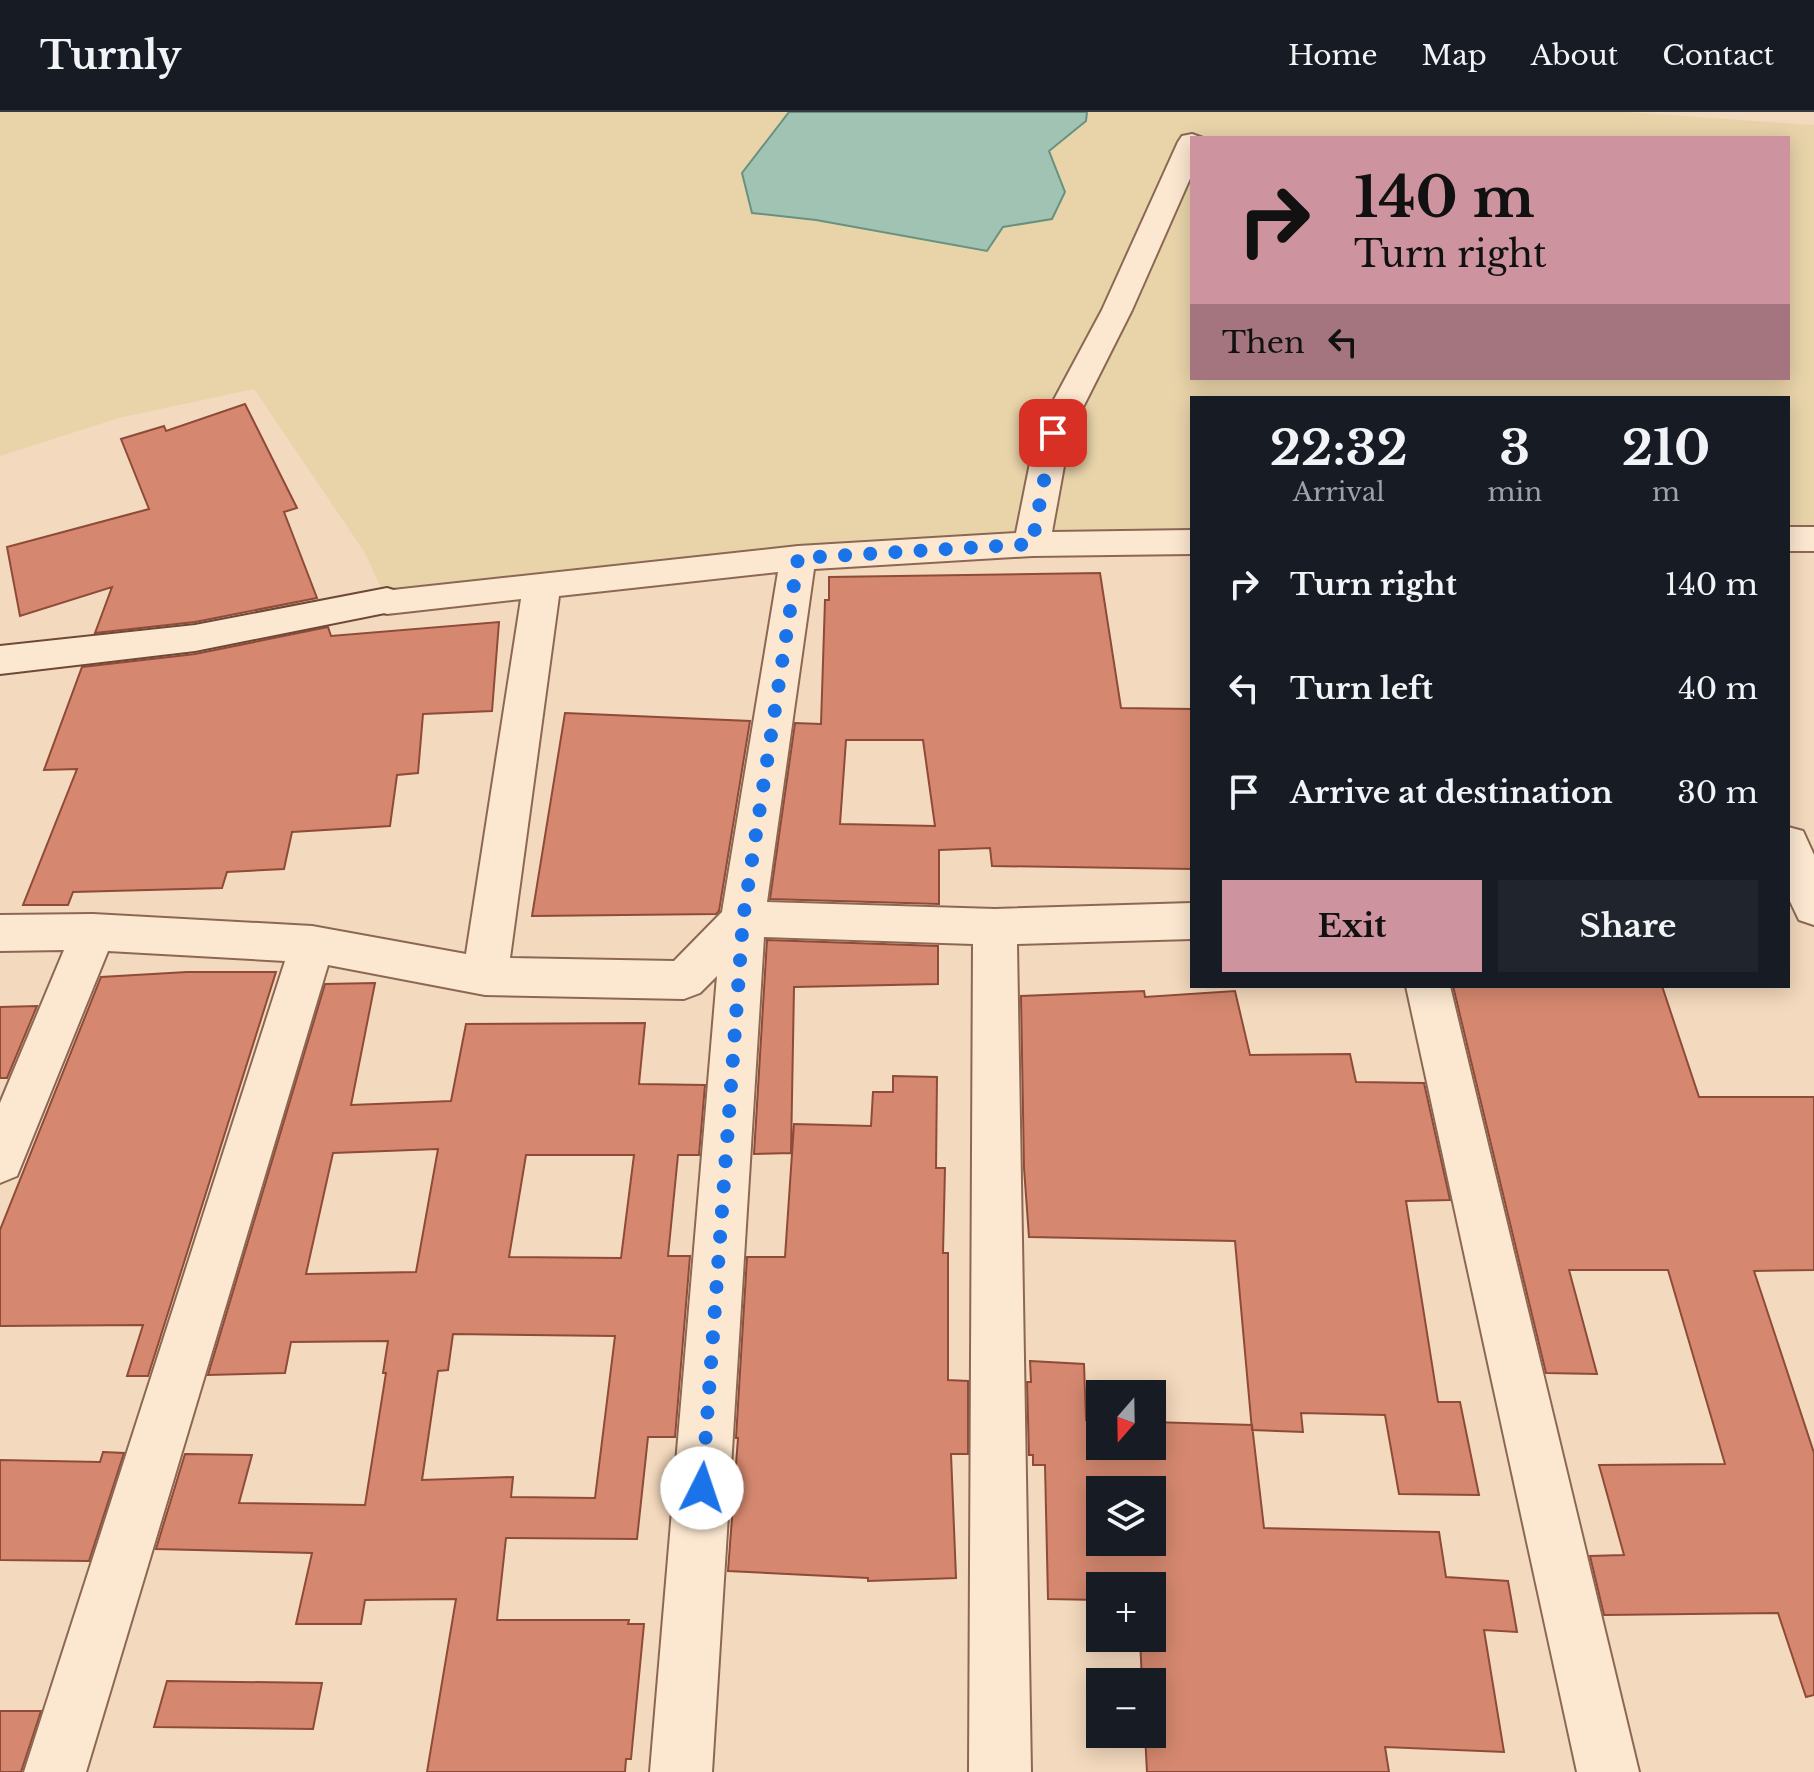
<!DOCTYPE html>
<meta charset="utf-8">
<style>
body{margin:0;font-family:"Libre Baskerville",serif;background:#20242c;color:#f1f3f6;height:100vh;display:flex;flex-direction:column;font-size:30px;white-space:nowrap}
*{box-sizing:border-box;margin:0}
p{font-size:26px;color:#9ea1a6}
.icon{flex:none;width:44px;height:44px;fill:none;stroke:currentColor;stroke-width:2;stroke-linecap:round;stroke-linejoin:round}
.map{position:relative;flex:1;overflow:hidden}
.details{position:absolute;left:1190px;top:284px;width:600px;height:592px;display:flex;flex-direction:column;background:#171b24;border-radius:0px;box-shadow:0 4px 20px #0003}
.details>*{flex:none}
.hud{position:absolute;left:1190px;top:24px;width:600px;height:244px;border-radius:0px;box-shadow:0 4px 20px #0003;background:#cd939f;color:#111;overflow:hidden}
.needle{width:52px;rotate:200deg}
.tools{position:absolute;left:1086px;top:1268px;display:grid;gap:16px}
.tools a{display:grid;place-items:center;width:80px;height:80px;border-radius:0px;background:#171b24;box-shadow:0 4px 20px #0003;font-size:40px}
.pin{position:absolute;display:grid;place-items:center;width:68px;height:68px;color:#fff;margin:-34px;border-radius:16px;box-shadow:0 4px 12px #0006}
.me{position:absolute;width:88px;margin:-44px;rotate:4deg;stroke-linejoin:round;filter:drop-shadow(0 0 6px #0008)}
.turn{display:flex;align-items:center;gap:28px;height:168px;padding:0 32px;font-size:36px}
.turn .icon{width:104px;height:104px;stroke-width:2.5}
.turn b{display:block;font-size:56px;line-height:68px}
.then{display:flex;align-items:center;height:76px;padding:0 32px;background:#0003;gap:16px;font-size:30px}
.eta{display:flex;justify-content:space-evenly;align-items:center;height:136px;text-align:center}
.eta b{font-size:48px;font-weight:700;line-height:56px}
.primary-button{display:flex;gap:16px;margin-top:auto;padding:16px 32px}
.primary-button a{flex:1;height:92px;border-radius:0px;background:#cd939f;color:#111;font-size:32px;font-weight:700;line-height:92px;text-align:center}
.primary-button a+a{background:#20242c;color:#f1f3f6}
ul{padding:0;list-style:none}
li{display:flex;align-items:center;gap:24px;height:104px;padding:0 32px}
li div{flex:1}
li b{display:block;font-size:30px}
li em{font-style:normal}
header{display:flex;align-items:center;gap:48px;box-sizing:border-box;height:112px;padding:0 40px;background:#171b24;border-bottom:2px solid #363941}
header strong{font-size:38px}
nav{display:flex;gap:44px;margin-inline-start:auto;font-size:28px}
.map>svg:first-child{display:block}
.farmland{fill:#e9d4aa;fill-rule:evenodd}
.water{fill:#a1c3b3;stroke:#689280;stroke-width:2}
.building{fill:#d5886f;stroke:#8e4b37;stroke-width:2;fill-rule:evenodd}
.lines{fill:none;stroke-linecap:round;stroke-linejoin:round}
.street-casing{stroke:#8c6854;stroke-width:4}
.secondary-casing{stroke:#6e4938;stroke-width:4}
.street{fill:#fce8d1;fill-rule:evenodd}
.secondary{fill:#fce8d1;fill-rule:evenodd}
.route{stroke:#1a73e8;stroke-width:14;stroke-dasharray:0 25.2}
</style>
<header>
<strong>Turnly</strong>
<nav><a>Home</a><a>Map</a><a>About</a><a>Contact</a></nav>
</header>
<div class="map">
<svg width="1814" height="1660" viewBox="0 0 1814 1660">
<rect width="100%" height="100%" fill="#f3d9bd"/>
<path class="farmland" d="M0,0H789L742,61L753,101L816,108L1003,115L1065,79L1049,39L1086,9L1087,0H1626L1814,13V427H1788V286H1192V430L1032,432L387,489L365,441L254,277L119,306L0,344ZM1192,26H1788V266H1192Z"/>
<path class="water" d="M789,0H1087L1086,9L1049,39L1065,80L1052,107L1003,115L987,139L816,108L752,101L742,61Z"/>
<path class="building" d="M245,292L297,396L284,400L317,486L195,510L95,521L112,475L20,504L7,435L149,397L121,327L164,314L166,319Z
M1100,461L1121,596L1192,597V757L992,754L990,736L939,738V792L770,787L795,611L821,612L825,488H829V465ZM846,628H923L935,714L840,712Z
M499,510L492,599L423,602L418,661L397,663L390,714L292,720L284,757L227,760L222,776L73,780L68,793H23L77,657L44,658L82,555L195,542L328,515L331,524Z
M565,601L750,609L719,799L716,802L532,804Z
M767,828L938,834V872L794,875L791,1041L754,1042Z
M187,860H276L148,1264H127L143,1213L0,1214V1118L101,865Z
M375,871L351,993L451,989L466,912L645,911L639,972L705,973L699,1043H678L668,1144H690L675,1325H648L637,1427L506,1426L497,1508H629L628,1512H644L631,1647H626L625,1660H427L456,1487L365,1488L361,1512H296L312,1441L156,1437L185,1342L252,1343L239,1391L365,1393L386,1261H383L388,1229L291,1230L285,1261L208,1263L325,872ZM438,1037L416,1160L306,1162L333,1041ZM526,1043H634L621,1146L509,1145ZM453,1222L615,1224L595,1386L511,1385L513,1365L422,1368L438,1259L448,1258Z
M1453,874H1662L1699,985H1814V1158L1754,1159L1814,1341V1583L1806,1585L1778,1501L1604,1503L1590,1444L1624,1443L1599,1353L1725,1352L1668,1158H1569L1597,1262L1546,1261Z
M1144,879L1145,885L1235,879L1250,943L1350,942L1356,970L1424,971L1450,1088L1406,1089L1438,1290H1460L1479,1383L1399,1382L1385,1303L1301,1301L1303,1320L1252,1318L1235,1129L1029,1125L1024,1056L1021,884Z
M37,894L7,966H0V895Z
M893,964L937,965L936,1056H945L943,1141H948V1268L968,1269V1342H951L956,1466L868,1469V1466L728,1459L738,1326H736L747,1145H785L794,1012L871,1014L873,980H893Z
M1030,1249L1084,1252L1086,1308H1100V1334H1152V1310L1252,1313L1264,1416L1439,1420L1446,1465L1508,1469L1517,1520L1484,1518L1504,1640L1385,1635L1389,1660H1147L1145,1622H1152V1570H1142L1140,1526H1152V1474H1100V1488L1048,1487L1045,1353H1033V1343H1029L1027,1270H1031ZM1100,1378H1152V1430H1100Z
M103,1340L124,1341L89,1449L0,1448V1348L100,1350Z
M167,1569L322,1571L313,1617L154,1615Z
M0,1599H41L21,1660H0Z"/>
<g class="lines">
<defs>
<path id="street" d="M1192,22L1203,26H1192V62L1132,198L1070,321L1052,420L1192,418V442L1032,444L814,457L767,790L995,797L1192,791V827L1017,832L1031,1660H969L973,832L764,825L712,1660H650L717,864L700,881L684,887L485,883L328,853L86,1660H24L285,849L108,839L17,1064L0,1071V991L64,838L0,839V803L93,802L312,814L466,842L521,487L387,502L374,498L369,489L374,480L798,434L1016,421L1036,321L1102,198L1178,30L1182,24ZM778,460L722,800L674,849L510,846L559,484Z
M1788,415H1814V439H1788Z
M1788,715L1803,719L1814,743V813L1799,808L1788,785Z
M1406,874H1450L1639,1660H1577Z"/>
<path id="secondary" d="M387,476L400,480L405,489L400,498L195,539L0,562V534L195,513Z"/>
</defs>
<use href="#street" class="street-casing"/>
<use href="#secondary" class="secondary-casing"/>
<use href="#street" class="street"/>
<use href="#secondary" class="secondary"/>
</g>
<g class="lines">
<path class="route" d="M702,1376L743,807L798,446L1032,432L1053,321"/>
</g>
</svg>
<div class="tools">
<a><svg class="needle" viewBox="-14 -14 28 28"><path d="M0-13l5 13h-10z" fill="#e53935"/><path d="M0 13l5-13h-10z" fill="#9ea1a6"/></svg></a>
<a><svg class="icon" aria-label="layers" viewBox="0 0 24 24"><path d="M12 4l9 5-9 5-9-5zM3 14l9 5 9-5"/></svg></a>
<a>+</a>
<a>−</a>
</div>
<div class="pin" style="left:1053px;top:321px;background:#d93025"><svg class="icon" aria-label="arrive" viewBox="0 0 24 24"><path d="M6 21V4h12l-3 4 3 4H6"/></svg></div>
<svg class="me" style="left:702px;top:1376px" viewBox="-20 -20 40 40"><circle r="19" fill="#fff"/><path d="M0-13L10 11 0 6-10 11z" fill="#1a73e8"/></svg>
<div class="hud">
<div class="turn"><svg class="icon" aria-label="right" viewBox="0 0 24 24"><path d="M7 20v-9h11M14 6l5 5-5 5"/></svg><div><b>140 m</b>Turn right</div></div>
<div class="then">Then<svg class="icon" aria-label="left" viewBox="0 0 24 24"><path d="M17 20v-9H6M10 6l-5 5 5 5"/></svg></div>
</div>
<section class="details">
<div class="eta">
<div><b>22:32</b><p>Arrival</p></div>
<div><b>3</b><p>min</p></div>
<div><b>210</b><p>m</p></div>
</div>
<ul>
<li><svg class="icon" aria-label="right" viewBox="0 0 24 24"><path d="M7 20v-9h11M14 6l5 5-5 5"/></svg><div><b>Turn right</b></div><em>140 m</em></li>
<li><svg class="icon" aria-label="left" viewBox="0 0 24 24"><path d="M17 20v-9H6M10 6l-5 5 5 5"/></svg><div><b>Turn left</b></div><em>40 m</em></li>
<li><svg class="icon" aria-label="arrive" viewBox="0 0 24 24"><path d="M6 21V4h12l-3 4 3 4H6"/></svg><div><b>Arrive at destination</b></div><em>30 m</em></li>
</ul>
<div class="primary-button"><a>Exit</a><a>Share</a></div>
</section>
</div>
